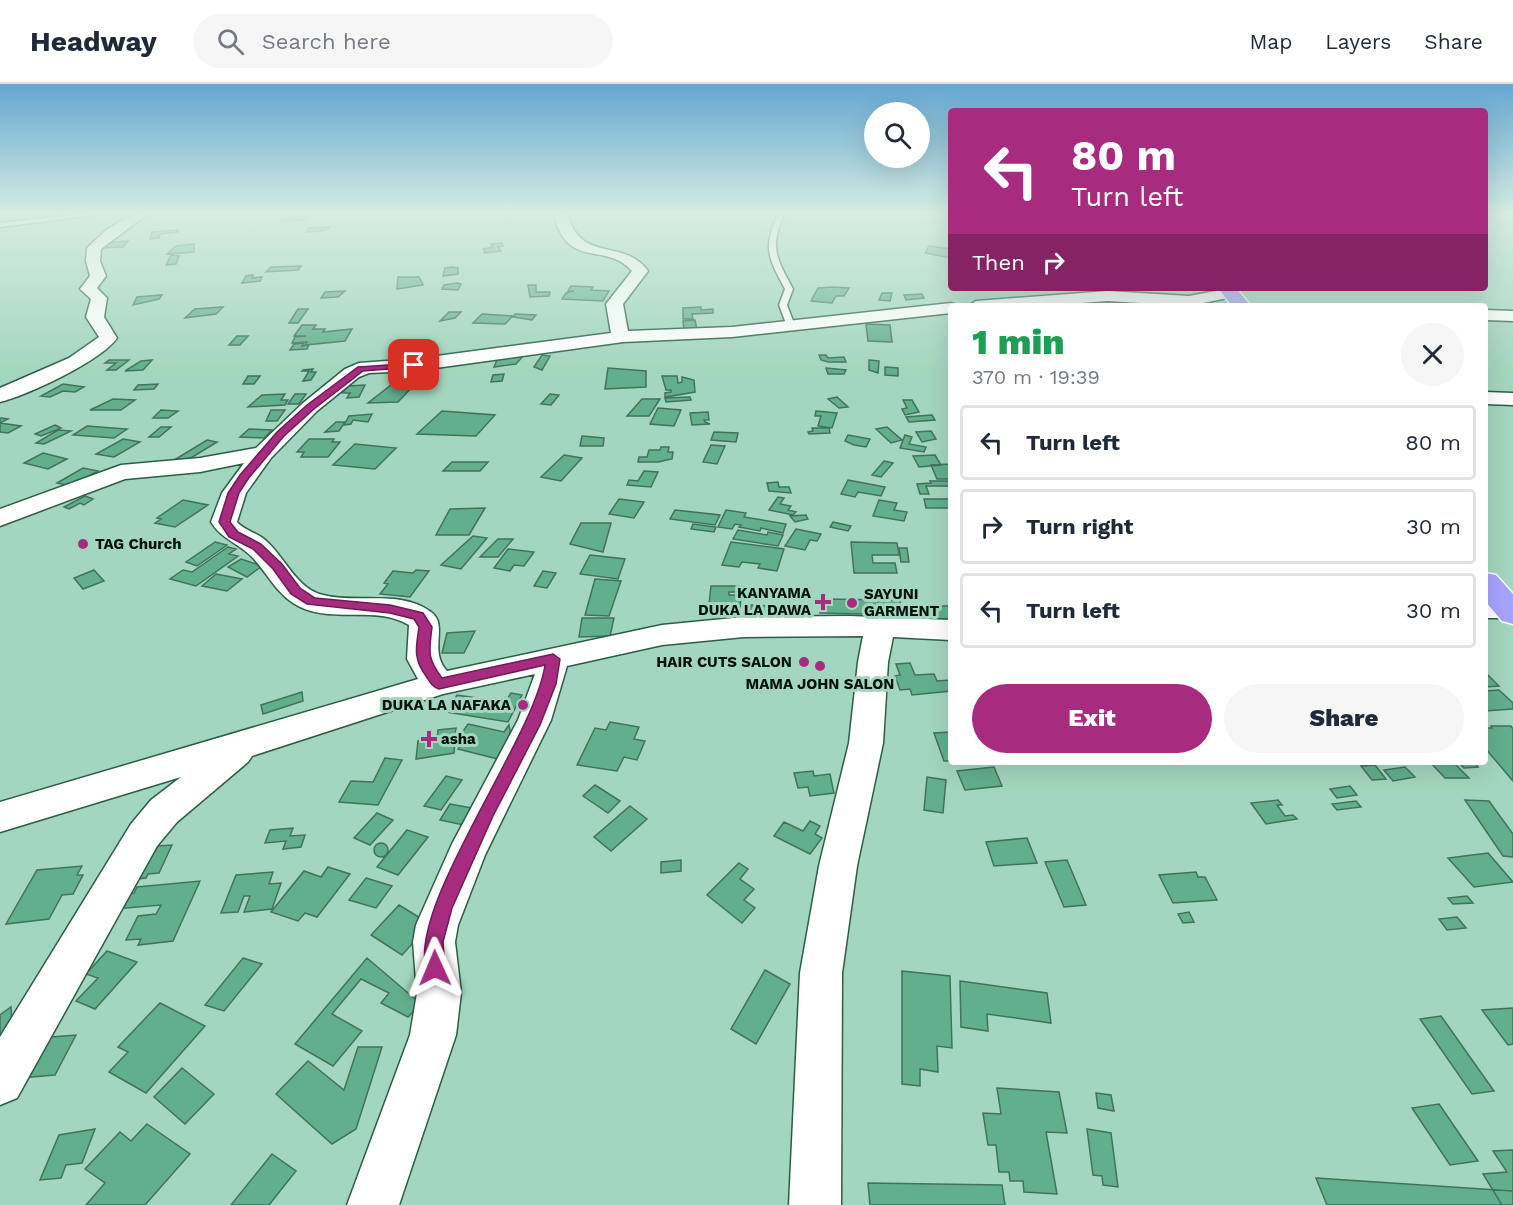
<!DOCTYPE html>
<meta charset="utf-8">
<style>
body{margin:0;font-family:"Work Sans",sans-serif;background:#f6f6f7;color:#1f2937;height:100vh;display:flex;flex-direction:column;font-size:22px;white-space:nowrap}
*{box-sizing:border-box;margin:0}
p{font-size:20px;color:#747a83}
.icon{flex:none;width:33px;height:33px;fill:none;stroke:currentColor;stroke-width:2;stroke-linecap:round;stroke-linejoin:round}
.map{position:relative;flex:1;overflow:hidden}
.sheet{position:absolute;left:948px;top:219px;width:540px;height:462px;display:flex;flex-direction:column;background:#fff;border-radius:6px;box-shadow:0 6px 24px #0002}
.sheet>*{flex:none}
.guide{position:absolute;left:948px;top:24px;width:540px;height:183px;border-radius:6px;box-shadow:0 6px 24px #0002;background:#a72c7f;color:#fff;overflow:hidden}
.buttons{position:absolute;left:864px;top:18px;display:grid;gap:12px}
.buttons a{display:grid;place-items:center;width:66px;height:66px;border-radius:50%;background:#fff;box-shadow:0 6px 24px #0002;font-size:30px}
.pin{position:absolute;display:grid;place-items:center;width:51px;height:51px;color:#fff;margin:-26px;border-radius:12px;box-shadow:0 3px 9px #0006}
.me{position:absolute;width:66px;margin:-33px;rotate:359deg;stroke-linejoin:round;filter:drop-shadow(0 0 4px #0008)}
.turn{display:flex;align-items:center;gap:21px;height:126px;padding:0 24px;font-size:27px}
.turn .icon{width:78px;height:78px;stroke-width:2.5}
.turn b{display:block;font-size:42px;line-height:51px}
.then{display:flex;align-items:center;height:57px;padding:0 24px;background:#0003;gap:12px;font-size:22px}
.round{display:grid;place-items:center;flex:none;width:63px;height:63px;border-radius:32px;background:#f6f6f7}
.overview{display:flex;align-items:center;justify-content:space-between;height:102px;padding:0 24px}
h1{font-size:36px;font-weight:800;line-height:45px;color:#1e9e55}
.button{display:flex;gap:12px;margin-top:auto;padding:12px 24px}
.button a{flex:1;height:69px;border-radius:36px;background:#a72c7f;color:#fff;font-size:24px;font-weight:800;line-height:69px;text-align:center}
.button a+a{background:#f6f6f7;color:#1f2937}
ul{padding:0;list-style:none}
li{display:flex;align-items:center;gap:18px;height:75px;margin:0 12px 9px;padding:0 12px;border:3px solid #e0e1e3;border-radius:6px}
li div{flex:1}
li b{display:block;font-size:22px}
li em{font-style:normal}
header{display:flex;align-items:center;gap:36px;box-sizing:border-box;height:84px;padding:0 30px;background:#fff;border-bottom:2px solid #e0e1e3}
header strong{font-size:28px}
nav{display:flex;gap:33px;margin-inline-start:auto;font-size:21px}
.search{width:420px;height:54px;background:#f6f6f7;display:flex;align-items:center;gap:15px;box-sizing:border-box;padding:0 21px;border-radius:33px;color:#747a83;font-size:22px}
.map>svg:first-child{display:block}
.building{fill:#62af8d;stroke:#42725d;stroke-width:1.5}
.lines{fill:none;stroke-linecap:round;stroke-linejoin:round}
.lane-casing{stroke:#2c5d48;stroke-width:3}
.street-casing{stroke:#2c5d48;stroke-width:3}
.highway-casing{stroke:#fff;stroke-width:3}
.lane{fill:#fff;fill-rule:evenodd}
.street{fill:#fff;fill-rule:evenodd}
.highway{fill:#a6a3fd;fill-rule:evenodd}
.route{fill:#a72c7f;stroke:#6d1d53;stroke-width:1.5}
.poi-dot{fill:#a72c7f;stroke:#a3d6be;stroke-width:2}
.labels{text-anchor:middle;stroke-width:6;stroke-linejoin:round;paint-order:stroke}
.poi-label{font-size:15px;font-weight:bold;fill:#011109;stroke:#a3d6be;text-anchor:start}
</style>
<header>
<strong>Headway</strong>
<div class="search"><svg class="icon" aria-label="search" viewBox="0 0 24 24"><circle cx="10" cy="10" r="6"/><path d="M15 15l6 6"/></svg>Search here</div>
<nav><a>Map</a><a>Layers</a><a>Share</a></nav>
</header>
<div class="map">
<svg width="1513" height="1121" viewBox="0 0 1513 1121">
<rect width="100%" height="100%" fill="#a3d6be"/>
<path class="building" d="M305,132L306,136L282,137V135Z
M327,143H330L322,147L307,148L309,144Z
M178,146V148L160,150L159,154L150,155L152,148Z
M128,157L123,163L102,164L107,159Z
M502,159L503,162L498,163L501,167L485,169L483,165L493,163L491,160Z
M194,160V168L167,170L176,162Z
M929,162L951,165V174L925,169Z
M171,171L179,172L176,180L166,181Z
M301,182L298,186L266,188L271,183Z
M452,183L458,184V190L443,192L445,184Z
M253,191L252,194L262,193L260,197L242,199L246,192Z
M398,193H419L423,201L397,205Z
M457,199L461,200L458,206L442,205L444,201Z
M528,201H536V208H550L549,212L530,213Z
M571,202L593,203L591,206L609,207L603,217L562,215L566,209L574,207H568Z
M833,203L849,204L844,212H836L832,219L811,217L818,204Z
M345,207L338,213L321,214L325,208Z
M882,209H892L890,217L879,216Z
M922,210L924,214L906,216L904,211Z
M162,211L159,215L133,221L137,213Z
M223,223L216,230L185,234L195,225Z
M701,223V226L713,225V229L692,230L693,235H683V224Z
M298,225H308L298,239H289Z
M449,228H461L455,234L440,237Z
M482,230L513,232L505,240L473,239Z
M515,230L536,231L532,236L513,233Z
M695,236L697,246H684L683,237Z
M866,240L890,241L892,258L868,257Z
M302,241H316L313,245H325L323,248L352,245L345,257L305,261L307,258L292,259L295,253L306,252H294Z
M237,252H248L240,261H229Z
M304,259L302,262L309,261L307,265L290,266L294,260Z
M499,271H524L516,280L494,283Z
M542,271L550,272L542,286L534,283Z
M819,271H826L828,274L844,273L846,278H828L821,276Z
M109,276H129L116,286H107L116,279H105Z
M152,276L143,286L125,287L141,277Z
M869,276L879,277L878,289L869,286Z
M885,283L898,284V292L885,291Z
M608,284L646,287V303L605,305Z
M826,284L846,286L844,290H828Z
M313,285L311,288H316L311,296L303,297L309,287H302L303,286Z
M504,290L502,297L491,298L493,291Z
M248,292H260L254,300H243Z
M662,292H677L678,299L682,298V293L694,296L695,308L665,313V309L671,308V306H666Z
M63,300L84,303L75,308L63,307L50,313L41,312Z
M158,300L154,305L134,306L138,301Z
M365,301L359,313L347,314L350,309H343L347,302Z
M391,301L412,303L398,318L368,319Z
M285,310L281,316H288L285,321L248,323L262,311Z
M295,310H306L299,320H288Z
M550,310L559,311L551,321L541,320Z
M690,313L691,316L666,318L665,314Z
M837,313L848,323L839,324L828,315Z
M113,315L135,316L121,326H90Z
M642,315H660L649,332H627Z
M903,316H912L919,328L905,331L902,325L907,324Z
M658,324L681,326L674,342L650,340Z
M161,326L178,327L168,334H153Z
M271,326H285L277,337H266Z
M442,327L495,331L476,352L417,350Z
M816,327L837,329L832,344L818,342L821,332H815Z
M708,328L709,336H704L705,338L710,340L692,341L690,329Z
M372,330L368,338L353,336L351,340L344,341L349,332Z
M932,331L935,336L909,338L906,333Z
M1,334L8,335L0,339L21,342L8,349L0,348V335Z
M336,338H345L339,347L325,348Z
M55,341L61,344L41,352L35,350Z
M87,342L127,345L114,354L73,351Z
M161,343H171L159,353H149Z
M887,343L902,356L891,359L876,345Z
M812,344H829L830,349L809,350L808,348L813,347Z
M249,345L272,346L264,354L240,353Z
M58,346L71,347L44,360L36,359Z
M931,347L936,355L922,358L916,348Z
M714,348L738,349L736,358L711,356Z
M848,351L870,355L866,363L854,361L845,357Z
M905,351L912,353L909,360L926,363L924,368L900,364Z
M582,352L604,354L603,362H580Z
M123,355L140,358L114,373L96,370Z
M309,355H334L332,358H340L328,373H301L304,368H297Z
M207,356L217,358L186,377L176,375Z
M355,360L396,364L375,385L333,381Z
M711,361L725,362L717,380L703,378Z
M661,363H669L668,368H673L672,375L658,378H638L639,373H647L649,366H660Z
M43,369L67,375L48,385L24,379Z
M564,371L582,374L561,397L541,393Z
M935,371L941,381L919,383L913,372Z
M884,377L893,379L881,393L872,391Z
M452,378H488L480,387H443Z
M951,380V395H937L931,381Z
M83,384L98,387L71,402L57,399Z
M644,387L658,388L651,403L627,401L629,396L638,397Z
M848,396L885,403L881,412L858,408L855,413L841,410Z
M930,397H951V402H926L929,410H920L917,400L931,399Z
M778,398L779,403H789L791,409L769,407L767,399Z
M85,412L93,415L84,421L80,419L69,425L64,423Z
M778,413L784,414L780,420L791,422L788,426L796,428L793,431L769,426Z
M619,415L644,418L634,434L609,430Z
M924,415H951V424H926Z
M183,416L208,421L175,443L155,439L161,435L157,434Z
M879,416L897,419L894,426L907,428L904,437L873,432Z
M485,424L469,451H436L450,425Z
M675,426L720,431L715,441L670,435Z
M726,426L746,429L744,433L786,440L783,449L761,444L760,447L739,443L741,441L735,440L732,445L718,443Z
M806,431L808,435L795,438L790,432Z
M833,438L851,442L848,447L830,443Z
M581,439H611L603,468L570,460Z
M693,440L716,443L714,448L691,445Z
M796,445L821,450L817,457L810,456L805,466L785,462Z
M738,446L767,451L768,448L783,451L778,462L733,455Z
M473,452L487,454L461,485L441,481Z
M498,455H513L498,473H480Z
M215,458L227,461L197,482L186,478Z
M731,458L784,465L777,487L758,484L760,480L742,478L739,483L722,481Z
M851,458L897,459L899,471H872L873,479H895L897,489H854Z
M228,463L236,465L229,470L238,472L196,502L170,495L183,486L192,488Z
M899,464H907L909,478H901Z
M508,465L534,468L524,482L514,481L510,487L494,484Z
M590,471L625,475L618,495L580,490Z
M241,475L262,482L247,493L228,483Z
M94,486L104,497L83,505L74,494Z
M416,486L429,487L410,513L380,510L388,500L384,499L393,487L413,489Z
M543,487L556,489L547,504L534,502Z
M216,490L242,495L227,507L202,502Z
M595,495L621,497L609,532L585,531Z
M711,502H742V508H729V511H741L740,526H725V520H709Z
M820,515L900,516L902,531L820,529Z
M751,521L803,523V525L811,526V531L750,529Z
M915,522H951V540L918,539Z
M582,534H614L610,552L579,553Z
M475,547L464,569H442L447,549Z
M910,579L915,591L934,590L937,597L950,596L951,607L912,611L910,605L900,606L895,592L900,591L896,580Z
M1485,588L1499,602L1485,603Z
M1499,606L1513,619V625L1485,627V607Z
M302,608L303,617L263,630L261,621Z
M511,609L522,611L508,638L446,628L457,611L505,618Z
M610,638L639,643L634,655L645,657L637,676L624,673L617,687L577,681L595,644L606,646Z
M468,640L504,648L509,641L511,652L502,676L458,665L466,655L459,653Z
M1491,642H1511L1513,645V697L1485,664V644H1492Z
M456,644L454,669L416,675L418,657L437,654L438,646Z
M951,648V677H944L934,649Z
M385,674L402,676L378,721L339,718L351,697L373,698Z
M1430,678H1453L1469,694H1445Z
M1458,678H1474L1478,683L1464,684Z
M1375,681L1386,695L1372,696L1361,682Z
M994,683L1002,702L965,706L957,687Z
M1405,683L1415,693L1393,697L1384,686Z
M813,687L814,692L830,690L834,709L810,712L808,703L798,704L794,689Z
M446,692L462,696L441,726L424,722Z
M927,693L946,696L943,729L924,726Z
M595,701L620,717L608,729L583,712Z
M1350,702L1357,711L1337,714L1330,705Z
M1278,716L1282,721H1277L1285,732L1293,731L1297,735L1266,740L1251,719Z
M1465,716L1489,717L1513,750V773L1503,772Z
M1356,717L1361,723L1337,726L1332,720Z
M450,720L483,726L473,743L440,736Z
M630,722L647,735L611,767L594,753Z
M377,729L393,736L370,761L354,754Z
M810,737L820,742L815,750L822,754L810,770L774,752L784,738L803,747Z
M293,744L290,752L305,751L301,763L283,765L286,757L265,759L270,746Z
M407,746L428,753L398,791L377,783Z
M1027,754L1037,779L994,782L986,758Z
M374 766a7 7 0 1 1 14 0a7 7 0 1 1-14 0Z
M172,761L159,789L148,790L146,794L128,796L143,763Z
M1488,769L1513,798L1474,803L1448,774Z
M681,776V787L661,789V778Z
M1067,776L1086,821L1064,823L1045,778Z
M739,779L748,785L740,795L754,805L744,816L755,824L742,839L707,811Z
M82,782L77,791H83L73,810L62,811L49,835L6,840L37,786Z
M328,783L350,790L317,833L305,829L298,837L271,828L304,787L321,793Z
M273,788L269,800L281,799L272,825L244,828L250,812H244L238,828L221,829L236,791Z
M1196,788L1198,793H1205L1217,816L1173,819L1159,791Z
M366,794L392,802L376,824L349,816Z
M200,797L173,857L138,861L141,855L126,856L138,832L156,830L161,821L115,825L122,811L134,809L137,803Z
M1467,812L1473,819L1453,820L1448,814Z
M399,821L430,840L402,871L371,851Z
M1189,828L1194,838L1183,839L1178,830Z
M1457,833L1466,844L1447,846L1439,835Z
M107,867L137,878L95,925L76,917L98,894L86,890Z
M243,874L262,880L224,927L205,921Z
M367,874L421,920L408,933L381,919L389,909L361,895L332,930L362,947L333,982L295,960Z
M765,886L790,900L756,960L731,945Z
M902,887L950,892L952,964L937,962L938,988L920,985V1002L902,1000Z
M960,897L1047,909L1051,939L987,930L988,947L961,943Z
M160,919L205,942L146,1009L109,988L128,968L118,963Z
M11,923L12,945L0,960V931Z
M1513,924V960L1508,961L1482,926Z
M1441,932L1494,1007L1472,1010L1420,935Z
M76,951L55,991L19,994L51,953Z
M358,963H382L356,1045L332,1060L276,1010L308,977L344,1006Z
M182,984L214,1010L185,1040L154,1013Z
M997,1004L1059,1008L1067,1049L1046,1048L1057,1110L1024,1108L1023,1097H1010L1009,1088H999L996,1061H988L983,1029L1001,1030Z
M1096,1009L1111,1011L1114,1027L1098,1024Z
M1439,1020L1478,1077L1450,1081L1412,1024Z
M147,1040L190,1070L145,1121H86L105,1099L85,1085L120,1048L131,1057Z
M95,1045L82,1079L66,1081L61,1094L40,1096L59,1051Z
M1087,1045L1111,1049L1118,1103L1103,1101L1102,1092L1093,1091Z
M1513,1066V1121H1502L1483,1090L1507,1088L1493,1067Z
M272,1070L296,1087L269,1121H231Z
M1316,1094L1513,1107V1121H1327Z
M868,1099L1002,1101L1005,1121H870Z"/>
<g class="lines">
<defs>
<path id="lane" d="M73,131H96L0,143V139Z
M778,131H784C769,164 777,175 793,205L787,221L795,242L791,245L787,242L779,221L785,205C769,175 762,164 778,131Z"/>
<path id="street" d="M131,131H146L101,165L100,177L106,192L97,204L107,214L104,233L117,254C101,277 28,311 0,318V304L69,274L99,253L86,233L91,215L80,205L90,192L86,177L87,164L105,147Z
M554,131H568C581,180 623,153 648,187L623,220L628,247L732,243L951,219L958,222H951V229L732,253L623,258L414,287L369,289L359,293L317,327L271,374L246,409L237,438C244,446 255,448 264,455C284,471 296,505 323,511C358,520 400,505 431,528C449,541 428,567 447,587L662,541L744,533L849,532L951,536V556L893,553L888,578L883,659L857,782L842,889L841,1121H789L800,889L819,782L849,659L858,578L863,552L744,553L662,561L567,582L551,636L485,771L458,841L455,858L461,909L456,951L399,1121H347L410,951L417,909L413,858L416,841L452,760L518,636L535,590L443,610L252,672L248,678L177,738L157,762L17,1014L0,1021V953L131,740L151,716L181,693L0,748V718L418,595L407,575L409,541C374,520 328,542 293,519C276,508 266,488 253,474C239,459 222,456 211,438L222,409L244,379L200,388L125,395L0,442V425L121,381L200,374L256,364L303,319L345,285L359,279L414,275L611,249L606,220L632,187C606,157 568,187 554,131Z
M1231,204L1237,206L1239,209L1237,212L1189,222L1108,217L1041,222H968L976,217L1108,207L1189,212Z
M1485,226L1513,227V237L1485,236Z
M1485,308L1513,309V321L1485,320Z
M1485,516H1513V534H1485Z"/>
<path id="highway" d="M1218,204H1236L1251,222H1232Z
M1485,489L1496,491L1513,510V540L1502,537L1485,517Z"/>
</defs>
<use href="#lane" class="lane-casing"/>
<use href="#street" class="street-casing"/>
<use href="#highway" class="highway-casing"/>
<use href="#lane" class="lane"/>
<use href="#street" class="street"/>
<use href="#highway" class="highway"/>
</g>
<linearGradient id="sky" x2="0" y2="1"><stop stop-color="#64a7d2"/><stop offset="0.45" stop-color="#d6ede2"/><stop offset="1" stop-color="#d6ede2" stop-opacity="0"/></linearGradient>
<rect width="1513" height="288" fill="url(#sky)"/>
<path class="route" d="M417,279L414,283L363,287L314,325L284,352L248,395L239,409L230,438L238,448L261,460L282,480L300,504L315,514L390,521L423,529L432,543C429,568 427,574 442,594L553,570L560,575L556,600L540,641L493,732L452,824L443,858L445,884L442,891L435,894L428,891C401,829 534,657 545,581L439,605C432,603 430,598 426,592C413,575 416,563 419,543L414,535L390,529L307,520L291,510L273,485L253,465L229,453L219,438L228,409L240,391L277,348L307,321L358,283Z"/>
<g class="poi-dot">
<circle cx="83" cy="460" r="6"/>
<path d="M820 509h6v6h6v6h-6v6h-6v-6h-6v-6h6z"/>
<circle cx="852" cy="519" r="6"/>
<circle cx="804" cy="578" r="6"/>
<circle cx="820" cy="582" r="6"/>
<circle cx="523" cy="621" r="6"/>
<path d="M426 646h6v6h6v6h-6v6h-6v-6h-6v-6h6z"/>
</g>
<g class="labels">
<g class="poi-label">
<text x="95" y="465">TAG Church</text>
<text x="811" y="514" text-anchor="end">KANYAMA<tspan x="811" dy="17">DUKA LA DAWA</tspan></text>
<text x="864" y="515">SAYUNI<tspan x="864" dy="17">GARMENT</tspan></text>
<text x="792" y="583" text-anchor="end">HAIR CUTS SALON</text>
<text x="820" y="605" text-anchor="middle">MAMA JOHN SALON</text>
<text x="511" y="626" text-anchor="end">DUKA LA NAFAKA</text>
<text x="441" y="660">asha</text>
</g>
</g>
</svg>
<div class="buttons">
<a><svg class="icon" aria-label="search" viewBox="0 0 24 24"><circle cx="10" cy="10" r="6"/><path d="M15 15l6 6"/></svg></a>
</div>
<div class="pin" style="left:414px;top:281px;background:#d93025"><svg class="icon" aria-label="arrive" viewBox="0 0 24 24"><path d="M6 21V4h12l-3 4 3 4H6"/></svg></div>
<svg class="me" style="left:435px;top:884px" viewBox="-20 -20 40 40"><path d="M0-17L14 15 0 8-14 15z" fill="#a72c7f" stroke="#fff" stroke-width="4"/></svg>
<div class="guide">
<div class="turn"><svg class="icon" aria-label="left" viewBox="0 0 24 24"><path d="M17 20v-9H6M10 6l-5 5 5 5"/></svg><div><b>80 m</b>Turn left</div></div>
<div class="then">Then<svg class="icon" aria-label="right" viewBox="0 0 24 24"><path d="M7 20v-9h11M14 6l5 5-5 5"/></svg></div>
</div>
<section class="sheet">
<div class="overview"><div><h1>1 min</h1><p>370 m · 19:39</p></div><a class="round"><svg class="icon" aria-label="close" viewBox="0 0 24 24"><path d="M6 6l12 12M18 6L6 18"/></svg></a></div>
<ul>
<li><svg class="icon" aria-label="left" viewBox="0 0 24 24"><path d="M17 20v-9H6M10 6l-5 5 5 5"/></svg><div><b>Turn left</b></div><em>80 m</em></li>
<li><svg class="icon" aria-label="right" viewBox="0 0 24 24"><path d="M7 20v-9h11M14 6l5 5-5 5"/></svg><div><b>Turn right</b></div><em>30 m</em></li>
<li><svg class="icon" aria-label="left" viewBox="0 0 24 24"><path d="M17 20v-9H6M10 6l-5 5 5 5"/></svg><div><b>Turn left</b></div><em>30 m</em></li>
</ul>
<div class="button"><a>Exit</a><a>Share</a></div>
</section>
</div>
